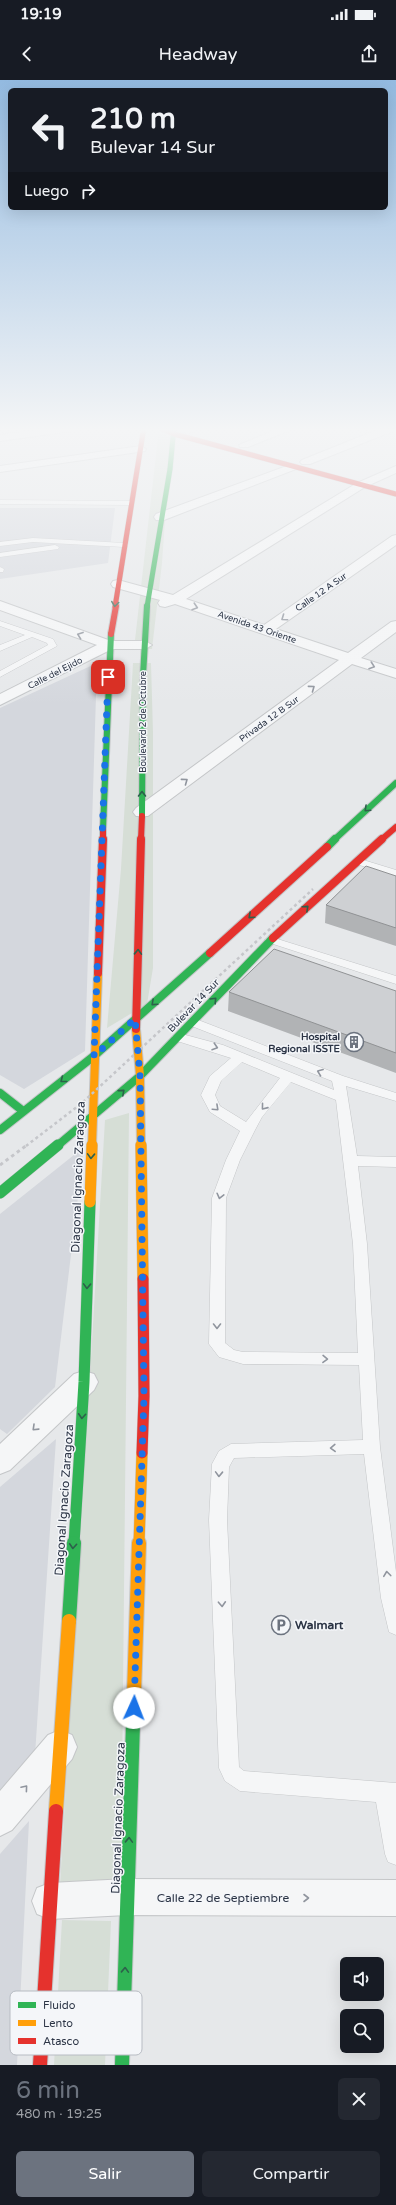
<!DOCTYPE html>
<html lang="es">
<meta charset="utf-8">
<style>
body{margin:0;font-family:"Varela Round",sans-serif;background:#242831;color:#f1f3f6;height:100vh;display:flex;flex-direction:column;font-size:15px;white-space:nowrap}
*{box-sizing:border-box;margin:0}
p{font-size:13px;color:#9ea1a6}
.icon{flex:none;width:22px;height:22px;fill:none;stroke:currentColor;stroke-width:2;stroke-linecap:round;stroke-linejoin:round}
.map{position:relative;height:1985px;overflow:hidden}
.drawer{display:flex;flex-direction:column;background:#171b24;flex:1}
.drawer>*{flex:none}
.top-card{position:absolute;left:8px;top:8px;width:380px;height:122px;border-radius:6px;box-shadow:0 4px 16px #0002;background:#171b24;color:#f1f3f6;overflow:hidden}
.fabs{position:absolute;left:340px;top:1877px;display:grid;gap:8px}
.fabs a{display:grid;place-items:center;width:44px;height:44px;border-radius:6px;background:#171b24;box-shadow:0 4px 16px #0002;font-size:20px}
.pin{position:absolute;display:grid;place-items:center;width:34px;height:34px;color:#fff;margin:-17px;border-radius:8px;box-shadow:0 2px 6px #0006}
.me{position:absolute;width:44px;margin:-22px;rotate:2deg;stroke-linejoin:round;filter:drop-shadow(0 0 3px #0008)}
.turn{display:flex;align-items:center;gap:14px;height:84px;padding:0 16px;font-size:18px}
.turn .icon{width:52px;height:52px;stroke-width:2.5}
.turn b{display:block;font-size:28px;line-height:34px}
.then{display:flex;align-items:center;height:38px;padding:0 16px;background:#0003;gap:8px;font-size:15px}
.round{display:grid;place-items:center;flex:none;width:42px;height:42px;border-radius:6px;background:#242831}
.summary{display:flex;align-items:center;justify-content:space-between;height:68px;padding:0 16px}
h1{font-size:24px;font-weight:600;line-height:30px;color:#6c737f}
.primary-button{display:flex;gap:8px;margin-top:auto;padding:8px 16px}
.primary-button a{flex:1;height:46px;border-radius:6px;background:#6c737f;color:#fff;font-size:16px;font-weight:600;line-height:46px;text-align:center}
.primary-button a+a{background:#242831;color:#f1f3f6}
.status{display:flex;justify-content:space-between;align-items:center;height:28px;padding:0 20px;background:#171b24;direction:ltr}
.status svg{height:11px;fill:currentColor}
header{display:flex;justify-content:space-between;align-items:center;height:52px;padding:0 16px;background:#171b24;font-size:18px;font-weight:600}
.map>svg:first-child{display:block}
.built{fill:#d4d7dd}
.green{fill:#d6ded6}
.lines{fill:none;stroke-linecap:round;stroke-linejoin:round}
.lane-casing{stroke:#c4c6c8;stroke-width:1}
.street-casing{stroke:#c4c6c8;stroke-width:2}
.fast-far4-casing{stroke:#c4c6c8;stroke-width:6}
.fast-far3-casing{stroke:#c4c6c8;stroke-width:8}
.fast-far2-casing{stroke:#c4c6c8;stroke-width:10}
.fast-far1-casing{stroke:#c4c6c8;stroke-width:12}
.fast-casing{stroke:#c4c6c8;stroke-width:16}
.slow-far2-casing{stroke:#c4c6c8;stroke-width:10}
.slow-far1-casing{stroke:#c4c6c8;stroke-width:12}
.slow-casing{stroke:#c4c6c8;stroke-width:16}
.jam-far4-casing{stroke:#c4c6c8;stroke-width:6}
.jam-far3-casing{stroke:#c4c6c8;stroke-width:8}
.jam-far2-casing{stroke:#c4c6c8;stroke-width:10}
.jam-far1-casing{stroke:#c4c6c8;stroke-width:12}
.jam-casing{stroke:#c4c6c8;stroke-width:16}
.lane{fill:#f5f6f7;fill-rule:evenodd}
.street{fill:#f5f6f7;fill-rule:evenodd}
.fast-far4{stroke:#30b455;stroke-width:5}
.fast-far3{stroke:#30b455;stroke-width:6}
.fast-far2{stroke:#30b455;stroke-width:8}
.fast-far1{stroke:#30b455;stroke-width:11}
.fast{stroke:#30b455;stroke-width:14}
.slow-far2{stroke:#ff9f0a;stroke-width:8}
.slow-far1{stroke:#ff9f0a;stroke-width:11}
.slow{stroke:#ff9f0a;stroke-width:14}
.jam-far4{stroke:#e5322d;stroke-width:5}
.jam-far3{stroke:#e5322d;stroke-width:6}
.jam-far2{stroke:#e5322d;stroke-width:8}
.jam-far1{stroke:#e5322d;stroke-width:11}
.jam{stroke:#e5322d;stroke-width:14}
.path-bridge-far1{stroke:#c5c6ca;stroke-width:2.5;stroke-dasharray:3 3;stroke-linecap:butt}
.path-bridge{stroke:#c5c6ca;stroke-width:3;stroke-dasharray:3.5 3.5;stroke-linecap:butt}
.wall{fill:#b1b3b5}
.building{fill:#ced0d3;stroke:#909294}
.oneway{stroke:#2d614b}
.oneway2{stroke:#90959e}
.route{stroke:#1a73e8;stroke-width:7;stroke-dasharray:0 12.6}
.labels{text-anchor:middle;stroke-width:3;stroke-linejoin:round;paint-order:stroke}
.far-street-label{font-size:9px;fill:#2b3445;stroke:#f4f6f9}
.street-label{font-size:10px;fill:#2b3445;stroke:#f4f6f9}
.poi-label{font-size:10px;font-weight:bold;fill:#2b3445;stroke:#f4f6f9;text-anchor:end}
.near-street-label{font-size:12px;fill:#2b3445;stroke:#f4f6f9}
.near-poi-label{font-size:12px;font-weight:bold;fill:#2b3445;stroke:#f4f6f9;text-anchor:start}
.key{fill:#f4f6f9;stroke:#b8bcc3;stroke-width:1}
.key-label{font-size:11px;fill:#2b3445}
</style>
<div class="status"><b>19:19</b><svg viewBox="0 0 49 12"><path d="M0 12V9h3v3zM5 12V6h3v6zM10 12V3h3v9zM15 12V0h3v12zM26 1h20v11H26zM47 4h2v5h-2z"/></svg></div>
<header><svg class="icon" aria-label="back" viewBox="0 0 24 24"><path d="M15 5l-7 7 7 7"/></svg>Headway<svg class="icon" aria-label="share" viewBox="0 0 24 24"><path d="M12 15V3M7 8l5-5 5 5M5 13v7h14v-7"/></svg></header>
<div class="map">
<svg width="396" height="1985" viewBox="0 0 396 1985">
<rect width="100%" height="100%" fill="#e6e8ea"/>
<path class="built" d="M0,428H115L108,483L0,499Z
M97,583L85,971L24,1009L0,995V628Z
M84,1067L55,1307L7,1354L0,1349V1134Z
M56,1359L35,1675L0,1713V1407Z
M29,1741L17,1985H0V1774Z"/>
<path class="green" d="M161,353L171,357L162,483L152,569H134L158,357Z
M133,583H151L153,653V888L147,924L107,948L121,789Z
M129,1033L121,1800L60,1806L105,1040Z
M62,1840L111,1841L105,1985H54Z"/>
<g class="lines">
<defs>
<path id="lane" d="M0,420L131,421L134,423L131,425L0,424Z
M33,458L124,463L128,465L124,467L33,462L0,466V462Z
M55,465L59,467L58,469L0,477V473Z
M0,487L4,489L3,492H0Z
M0,541L53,559L57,566L0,597V591L48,565L47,563L32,557L0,571V565L25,555L0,546Z
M360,779L396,790V796L356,784L355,782Z
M271,857L396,896V904L267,862L265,860Z
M193,938L343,996L396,1013V1021L346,1006L357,1076L396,1077V1087L358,1086L367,1164L380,1367L396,1492V1555L389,1552L381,1518L364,1374L234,1378L229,1387L227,1440L239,1687L244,1691L396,1703V1785L388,1782L385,1774L376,1722L240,1711L225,1701L219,1688L209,1440L212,1384L219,1371L231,1364L363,1360L359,1285L243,1284L219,1277L209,1264L212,1118L226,1080L240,1051L210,1032L201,1015L210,996L231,978L174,960L172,957L178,953L223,965L334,1010L332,1001L189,945L187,942ZM242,982L280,998L246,1042L220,1026L215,1015L221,1001ZM291,1002L336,1020L353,1164L358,1273L243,1272L234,1270L225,1263L226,1118L240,1080L255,1050L262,1037Z"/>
<path id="street" d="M54,347H84L79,350L0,361V355Z
M187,347H201L188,354L183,351Z
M282,347H298L248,367H240L239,365Z
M384,347H396V350L310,384H302L300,382L302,380Z
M141,366L146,369L145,371L0,392V386Z
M292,384L296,385L298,387L296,389L164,440H156L154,437L156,434Z
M396,386V393L365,407L186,519L264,545L392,456L396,455V465L276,549L348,573L391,542L396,541V552L361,578L396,589V598L352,584L148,736H136L133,732L136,728L339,580L175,524L165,527L160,526L158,523L160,520L113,507L111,504L113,501L118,500L173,515L357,403Z
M0,521L111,561H145L152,565L145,569H112L0,625V614L97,565L0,530Z
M84,1291L94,1294L98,1302L94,1310L10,1390L0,1394V1364L74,1294Z
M60,1650L72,1655L77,1667L72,1679L12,1750L0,1756V1711L48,1655Z
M127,1799L396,1800V1836L127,1835L50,1839L37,1834L32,1821L37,1808L50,1803Z"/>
<path id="fast-far4" d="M147,527L170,389L174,347"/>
<path id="fast-far3" d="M142,736L143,596L147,526
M103,749L111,554
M334,760L396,703"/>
<path id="fast-far2" d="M327,767L335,759
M0,1013L23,1031
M0,1050L94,976L210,873
M57,1066L140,996L273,858"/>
<path id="fast-far1" d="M0,1113L58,1065
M74,1464L84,1302L90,1122"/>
<path id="fast" d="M69,1541L74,1463
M122,1985L134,1613"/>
<path id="slow-far2" d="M136,949L140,996L141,1066
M92,1066L98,893"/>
<path id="slow-far1" d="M141,1065L143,1199
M90,1122L92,1065
M139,1464L142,1373"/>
<path id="slow" d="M134,1613L139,1463
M56,1731L69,1541"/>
<path id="jam-far4" d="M158,347L174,354L396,414
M115,527L144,347"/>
<path id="jam-far3" d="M111,554L116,526
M103,760V749
M141,760L142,736
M381,760L396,747"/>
<path id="jam-far2" d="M273,858L382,759
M210,873L327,767
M98,893L103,759
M136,949L141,759"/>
<path id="jam-far1" d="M142,1373L144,1316L143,1199"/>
<path id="jam" d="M40,1985L56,1731"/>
</defs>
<use href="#lane" class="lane-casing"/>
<use href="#street" class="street-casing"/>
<use href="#fast-far4" class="fast-far4-casing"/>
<use href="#fast-far3" class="fast-far3-casing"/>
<use href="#fast-far2" class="fast-far2-casing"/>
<use href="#fast-far1" class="fast-far1-casing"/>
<use href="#fast" class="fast-casing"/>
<use href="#slow-far2" class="slow-far2-casing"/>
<use href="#slow-far1" class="slow-far1-casing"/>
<use href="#slow" class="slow-casing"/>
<use href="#jam-far4" class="jam-far4-casing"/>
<use href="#jam-far3" class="jam-far3-casing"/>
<use href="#jam-far2" class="jam-far2-casing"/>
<use href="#jam-far1" class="jam-far1-casing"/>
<use href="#jam" class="jam-casing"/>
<use href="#lane" class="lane"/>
<use href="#street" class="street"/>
<use href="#fast-far4" class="fast-far4"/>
<use href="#fast-far3" class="fast-far3"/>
<use href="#fast-far2" class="fast-far2"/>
<use href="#fast-far1" class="fast-far1"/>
<use href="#fast" class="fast"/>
<use href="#slow-far2" class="slow-far2"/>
<use href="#slow-far1" class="slow-far1"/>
<use href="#slow" class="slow"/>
<use href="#jam-far4" class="jam-far4"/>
<use href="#jam-far3" class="jam-far3"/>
<use href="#jam-far2" class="jam-far2"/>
<use href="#jam-far1" class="jam-far1"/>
<use href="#jam" class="jam"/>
<path class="path-bridge-far1" d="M26,1066L82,1023L313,809"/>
<path class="path-bridge" d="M0,1085L27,1065"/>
</g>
<path class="wall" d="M396,796V866L325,843L326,825Z
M396,911V993L228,931L229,912Z"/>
<path class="building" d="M366,786L396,796V848L326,825Z
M274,869L396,911V973L229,912Z"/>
<defs><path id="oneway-chevron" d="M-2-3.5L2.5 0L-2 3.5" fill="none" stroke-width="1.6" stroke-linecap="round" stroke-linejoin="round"/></defs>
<g class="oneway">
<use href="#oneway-chevron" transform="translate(115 524) rotate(98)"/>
<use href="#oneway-chevron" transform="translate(142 714) rotate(-90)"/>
<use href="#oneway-chevron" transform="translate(367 729) rotate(137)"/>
<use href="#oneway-chevron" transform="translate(306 828) rotate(-42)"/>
<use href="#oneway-chevron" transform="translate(251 836) rotate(138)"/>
<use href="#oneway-chevron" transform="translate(138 872) rotate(-88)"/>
<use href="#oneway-chevron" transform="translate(214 920) rotate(-46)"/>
<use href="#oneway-chevron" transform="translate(154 923) rotate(138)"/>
<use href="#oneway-chevron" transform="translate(63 1000) rotate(142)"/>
<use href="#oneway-chevron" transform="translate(122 1012) rotate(-41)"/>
<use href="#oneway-chevron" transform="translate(91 1076) rotate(92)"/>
<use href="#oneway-chevron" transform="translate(87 1206) rotate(92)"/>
<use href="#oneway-chevron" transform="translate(82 1336) rotate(94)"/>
<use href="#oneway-chevron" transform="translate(73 1466) rotate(94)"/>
<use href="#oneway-chevron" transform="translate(129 1760) rotate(-88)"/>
<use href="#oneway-chevron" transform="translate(125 1890) rotate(-88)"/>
</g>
<g class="oneway2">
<use href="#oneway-chevron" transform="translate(195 527) rotate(18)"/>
<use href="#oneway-chevron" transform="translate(284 538) rotate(145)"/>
<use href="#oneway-chevron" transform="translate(80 555) rotate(-160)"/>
<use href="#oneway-chevron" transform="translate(372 586) rotate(19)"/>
<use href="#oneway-chevron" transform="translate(312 608) rotate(-36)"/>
<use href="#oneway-chevron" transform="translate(185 701) rotate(-36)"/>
<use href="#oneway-chevron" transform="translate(215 967) rotate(18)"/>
<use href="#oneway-chevron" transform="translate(320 992) rotate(-159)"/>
<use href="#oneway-chevron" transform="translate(264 1027) rotate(129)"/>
<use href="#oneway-chevron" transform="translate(216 1028) rotate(43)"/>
<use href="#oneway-chevron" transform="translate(220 1116) rotate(104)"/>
<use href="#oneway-chevron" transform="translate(217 1246) rotate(90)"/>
<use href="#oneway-chevron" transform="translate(325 1279) rotate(1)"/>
<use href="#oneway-chevron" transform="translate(35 1348) rotate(136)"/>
<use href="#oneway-chevron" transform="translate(333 1368) rotate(178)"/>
<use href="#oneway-chevron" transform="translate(219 1394) rotate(92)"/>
<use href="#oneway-chevron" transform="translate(387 1494) rotate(-97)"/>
<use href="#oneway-chevron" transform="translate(222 1524) rotate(87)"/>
<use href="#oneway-chevron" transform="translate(25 1708) rotate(-50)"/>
<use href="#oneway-chevron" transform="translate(306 1818)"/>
</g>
<linearGradient id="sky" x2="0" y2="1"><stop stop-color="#93bae0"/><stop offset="0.56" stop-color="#f4f5f6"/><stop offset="1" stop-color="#f4f5f6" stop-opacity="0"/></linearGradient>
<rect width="396" height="625" fill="url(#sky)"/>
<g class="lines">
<path class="route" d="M108,597L94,976L135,939L140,996L144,1316L134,1628"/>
</g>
<defs>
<symbol id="building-ring" viewBox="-11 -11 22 22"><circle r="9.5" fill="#f4f6f9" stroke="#6c737f" stroke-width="1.5"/><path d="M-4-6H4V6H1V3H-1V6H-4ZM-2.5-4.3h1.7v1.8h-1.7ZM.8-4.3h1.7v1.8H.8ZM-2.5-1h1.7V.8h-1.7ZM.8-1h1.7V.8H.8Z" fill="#6c737f"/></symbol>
<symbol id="parking-ring" viewBox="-11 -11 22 22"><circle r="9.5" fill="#f4f6f9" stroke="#6c737f" stroke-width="1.5"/><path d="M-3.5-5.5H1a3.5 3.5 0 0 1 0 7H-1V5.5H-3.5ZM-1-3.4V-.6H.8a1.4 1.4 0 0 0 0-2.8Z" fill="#6c737f"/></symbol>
</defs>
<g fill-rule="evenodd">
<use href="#building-ring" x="343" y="951" width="22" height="22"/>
<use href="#parking-ring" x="270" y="1534" width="22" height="22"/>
</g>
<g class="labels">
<g class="far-street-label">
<text transform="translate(321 512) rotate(-35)" y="3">Calle 12 A Sur</text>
<text transform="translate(257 547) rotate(19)" y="3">Avenida 43 Oriente</text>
<text transform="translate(55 593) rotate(-27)" y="3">Calle del Ejido</text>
<text transform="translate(269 639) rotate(-36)" y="3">Privada 12 B Sur</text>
<text transform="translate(143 642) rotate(-90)" y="3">Boulevard 2 de Octubre</text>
</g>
<g class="street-label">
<text transform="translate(193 925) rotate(-46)" y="4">Bulevar 14 Sur</text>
</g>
<g class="poi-label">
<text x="340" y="960">Hospital<tspan x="340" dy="12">Regional ISSTE</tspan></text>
</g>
<g class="near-street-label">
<text transform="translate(78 1097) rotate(-88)" y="4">Diagonal Ignacio Zaragoza</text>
<text transform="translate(64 1420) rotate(-86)" y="4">Diagonal Ignacio Zaragoza</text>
<text transform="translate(118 1738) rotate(-88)" y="4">Diagonal Ignacio Zaragoza</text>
<text x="223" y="1822">Calle 22 de Septiembre</text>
</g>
<g class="near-poi-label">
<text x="295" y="1549">Walmart</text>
</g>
</g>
<rect x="10" y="1911" width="132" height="64" rx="6" class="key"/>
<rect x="18" y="1922" width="18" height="6" fill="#30b455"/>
<rect x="18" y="1940" width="18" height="6" fill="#ff9f0a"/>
<rect x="18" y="1958" width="18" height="6" fill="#e5322d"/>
<g class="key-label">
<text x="43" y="1929">Fluido</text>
<text x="43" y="1947">Lento</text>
<text x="43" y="1965">Atasco</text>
</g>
</svg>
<div class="fabs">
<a><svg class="icon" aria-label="sound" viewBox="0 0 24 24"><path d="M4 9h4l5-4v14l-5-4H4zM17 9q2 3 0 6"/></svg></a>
<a><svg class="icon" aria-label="search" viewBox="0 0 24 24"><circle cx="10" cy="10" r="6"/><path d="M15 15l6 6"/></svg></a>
</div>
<div class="pin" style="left:108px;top:597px;background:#d93025"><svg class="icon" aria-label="arrive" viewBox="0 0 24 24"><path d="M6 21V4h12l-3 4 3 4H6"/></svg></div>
<svg class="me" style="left:134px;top:1628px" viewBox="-20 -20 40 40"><circle r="19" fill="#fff"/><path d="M0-13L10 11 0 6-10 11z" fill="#1a73e8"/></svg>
<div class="top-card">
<div class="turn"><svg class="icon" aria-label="left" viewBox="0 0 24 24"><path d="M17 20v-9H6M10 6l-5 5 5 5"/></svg><div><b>210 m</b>Bulevar 14 Sur</div></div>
<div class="then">Luego<svg class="icon" aria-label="right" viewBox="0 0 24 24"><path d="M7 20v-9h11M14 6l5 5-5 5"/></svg></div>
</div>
</div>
<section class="drawer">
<div class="summary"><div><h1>6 min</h1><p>480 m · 19:25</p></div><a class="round"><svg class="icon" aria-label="close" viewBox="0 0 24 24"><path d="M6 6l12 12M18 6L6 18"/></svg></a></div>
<div class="primary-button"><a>Salir</a><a>Compartir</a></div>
</section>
